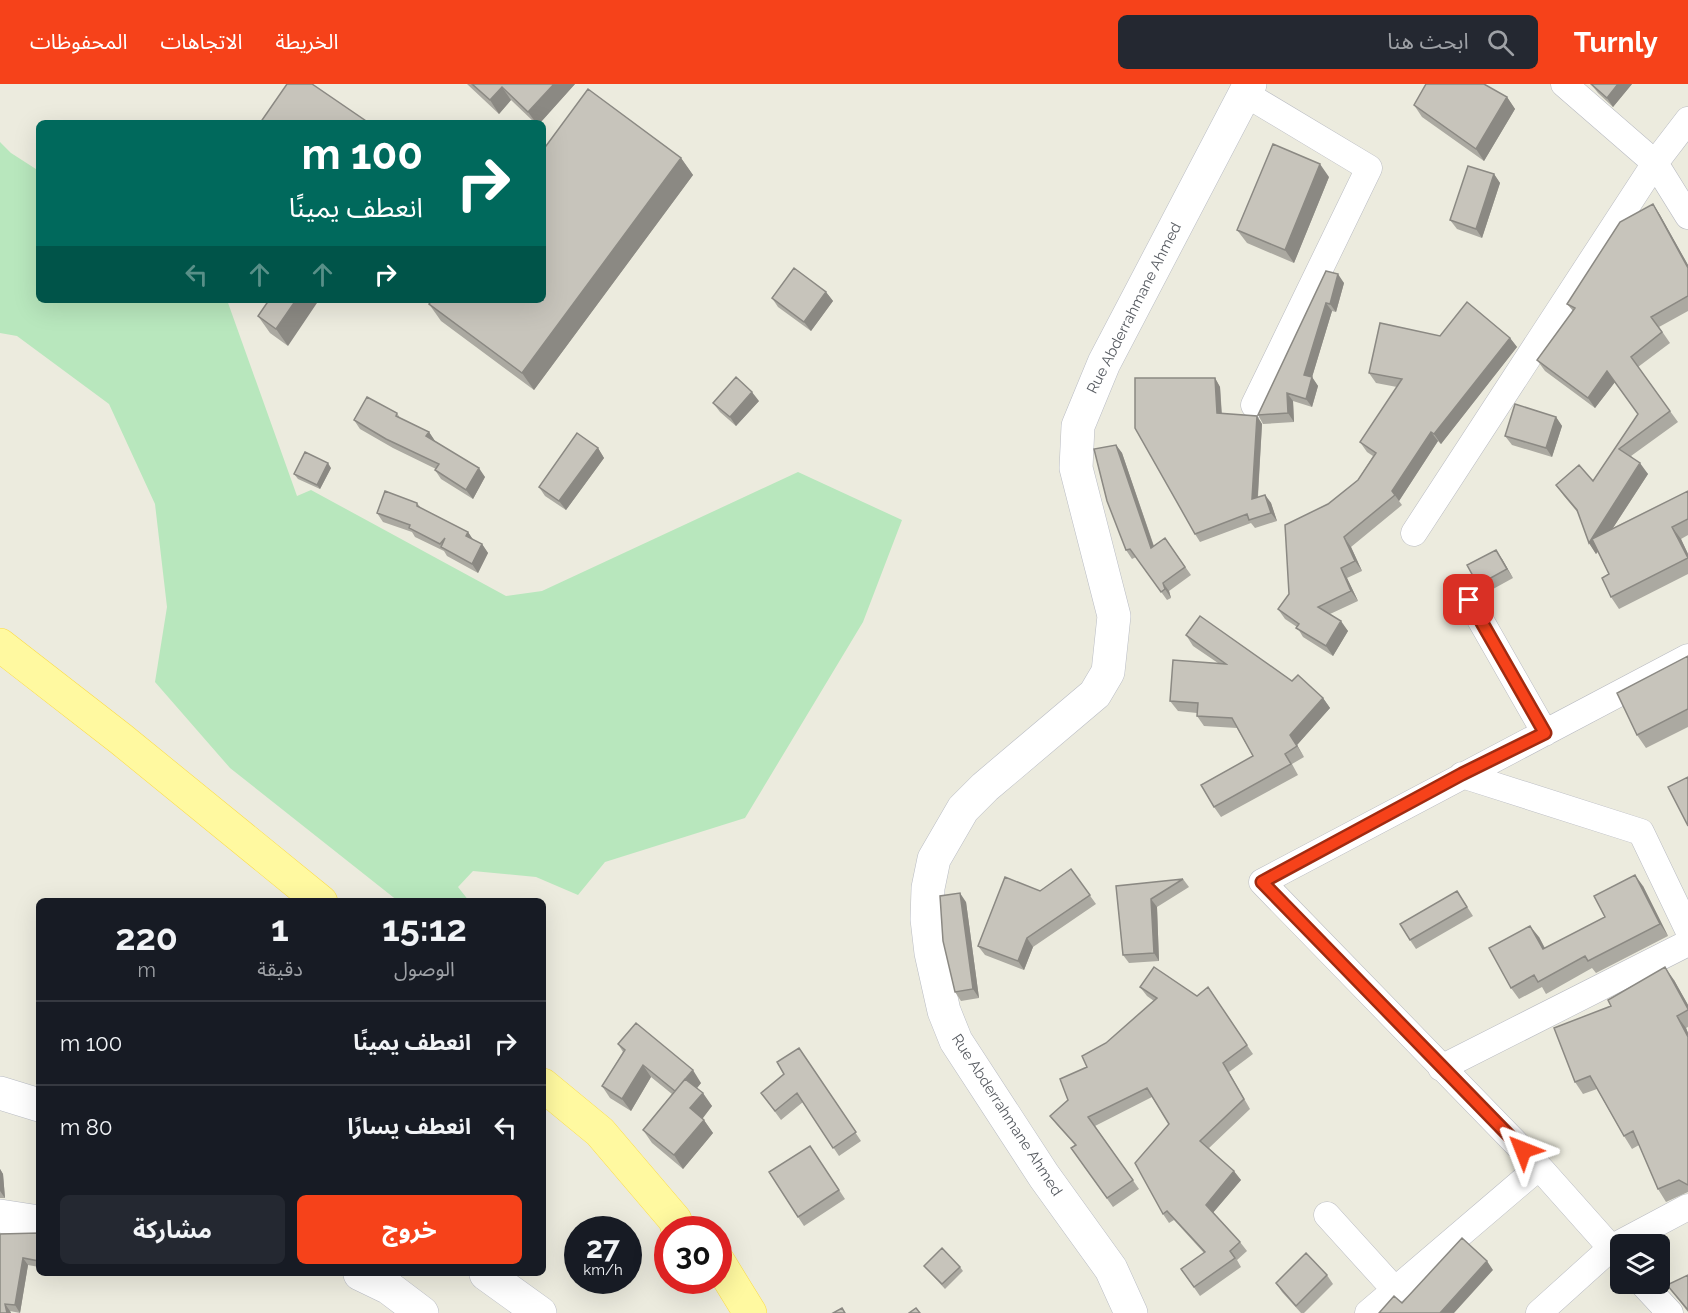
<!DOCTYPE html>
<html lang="ar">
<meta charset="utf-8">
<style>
body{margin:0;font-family:Raleway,"Noto Sans Arabic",sans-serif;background:#242831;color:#f1f3f6;direction:rtl;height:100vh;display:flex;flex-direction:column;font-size:22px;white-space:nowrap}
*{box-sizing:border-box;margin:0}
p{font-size:20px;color:#9ea1a6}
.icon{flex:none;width:33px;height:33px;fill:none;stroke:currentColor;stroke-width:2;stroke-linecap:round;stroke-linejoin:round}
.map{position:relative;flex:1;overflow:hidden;direction:ltr}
.sheet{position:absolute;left:36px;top:814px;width:510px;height:378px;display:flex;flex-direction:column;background:#171b24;border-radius:9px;box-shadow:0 6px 24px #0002;direction:rtl}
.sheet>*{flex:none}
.guide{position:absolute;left:36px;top:36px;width:510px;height:183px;border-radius:9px;box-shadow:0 6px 24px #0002;direction:rtl;background:#00695c;color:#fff;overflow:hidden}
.tools{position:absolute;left:1610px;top:1150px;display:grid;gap:12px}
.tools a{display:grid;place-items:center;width:60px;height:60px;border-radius:9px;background:#171b24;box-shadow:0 6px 24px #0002;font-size:30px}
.speed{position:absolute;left:564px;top:1132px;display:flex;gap:12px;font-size:30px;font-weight:700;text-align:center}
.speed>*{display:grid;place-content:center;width:78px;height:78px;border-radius:50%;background:#171b24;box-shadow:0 6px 24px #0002;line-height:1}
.speed small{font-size:15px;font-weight:400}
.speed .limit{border:9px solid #d22;background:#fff;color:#111}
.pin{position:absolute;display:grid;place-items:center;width:51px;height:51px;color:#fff;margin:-26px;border-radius:12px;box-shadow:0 3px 9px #0006}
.me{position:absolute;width:66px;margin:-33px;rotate:315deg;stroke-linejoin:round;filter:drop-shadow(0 0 4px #0008)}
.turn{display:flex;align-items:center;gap:21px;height:126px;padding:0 24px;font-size:27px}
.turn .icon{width:78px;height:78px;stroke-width:2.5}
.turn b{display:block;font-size:42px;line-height:51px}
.lanes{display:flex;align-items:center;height:57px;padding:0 24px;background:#0003;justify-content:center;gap:30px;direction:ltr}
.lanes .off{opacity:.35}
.eta{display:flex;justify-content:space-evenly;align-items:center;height:102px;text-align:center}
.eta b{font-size:36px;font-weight:700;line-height:42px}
.button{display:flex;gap:12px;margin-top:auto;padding:12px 24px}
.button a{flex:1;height:69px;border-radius:9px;background:#f6421a;color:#fff;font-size:24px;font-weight:700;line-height:69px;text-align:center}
.button a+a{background:#242831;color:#f1f3f6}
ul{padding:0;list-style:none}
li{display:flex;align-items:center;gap:18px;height:84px;padding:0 24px;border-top:2px solid #363941}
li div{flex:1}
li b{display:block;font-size:22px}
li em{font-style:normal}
header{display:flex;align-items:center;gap:36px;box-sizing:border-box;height:84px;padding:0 30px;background:#f6421a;color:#fff}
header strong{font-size:28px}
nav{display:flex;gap:33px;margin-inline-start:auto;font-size:21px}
.search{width:420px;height:54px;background:#242831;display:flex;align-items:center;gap:15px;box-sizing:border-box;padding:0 21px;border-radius:9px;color:#9ea1a6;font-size:22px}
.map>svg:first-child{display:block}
.green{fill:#b8e7bd}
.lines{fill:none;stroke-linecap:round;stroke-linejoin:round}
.minor-casing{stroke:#b9bbc2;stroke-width:27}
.secondary-casing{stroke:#b9bcc4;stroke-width:34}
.primary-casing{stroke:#fcdc47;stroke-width:34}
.minor{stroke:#fff;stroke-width:26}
.secondary{stroke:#fff;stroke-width:33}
.primary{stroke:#fff9a0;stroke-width:33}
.wall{fill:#aba9a1}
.shaded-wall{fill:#8b8983}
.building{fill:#c7c4bb;stroke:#8b8983;stroke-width:1.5}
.route-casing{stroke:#a02b11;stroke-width:15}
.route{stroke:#f6421a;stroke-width:10}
.labels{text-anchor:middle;stroke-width:4.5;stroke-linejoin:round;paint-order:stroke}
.street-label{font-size:15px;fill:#575b61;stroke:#fff}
</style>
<header>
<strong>Turnly</strong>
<div class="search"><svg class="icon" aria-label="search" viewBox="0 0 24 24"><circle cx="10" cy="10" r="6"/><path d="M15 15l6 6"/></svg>ابحث هنا</div>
<nav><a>الخريطة</a><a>الاتجاهات</a><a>المحفوظات</a></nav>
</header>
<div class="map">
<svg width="1688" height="1229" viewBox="0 0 1688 1229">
<rect width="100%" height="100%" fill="#ecebde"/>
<path class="green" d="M0,58L11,69L39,87V216H227L297,412L311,406L506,512L542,507L798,388L902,436L863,538L745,734L605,778L578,811L536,793L473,787L458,803L469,817H398L230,684L155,598L167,523L155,420L109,320L17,252L0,249Z"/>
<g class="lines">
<defs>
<path id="minor" d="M1564,0L1655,79L1688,132
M1244,9L1369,84L1254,321
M1414,449L1655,79L1688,36
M1469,516L1545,649
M1462,691L1641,748L1688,846
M1441,984L1688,859
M1327,1131L1395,1206
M1620,1174L1539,1083L1262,798L1688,573
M1643,1200L1670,1229
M1368,1229L1539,1083
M1539,1229L1611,1164L1688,1123"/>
<path id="secondary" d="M0,1009L39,1021
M0,1132L39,1138
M360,1190L389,1204L422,1229
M486,1190L540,1229
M1131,1229L1111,1185L1044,1092L956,957L944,927L931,869L927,835L928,804L934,775L963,725L985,703L1095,610L1108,588L1114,532L1076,384L1078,342L1104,279L1250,0"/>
<path id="primary" d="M0,561L121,655L321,818
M543,1001L600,1048L675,1136L678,1146
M718,1177L750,1229"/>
</defs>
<use href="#minor" class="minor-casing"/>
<use href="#secondary" class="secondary-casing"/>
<use href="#primary" class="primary-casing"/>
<use href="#minor" class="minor"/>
<use href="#secondary" class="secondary"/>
<use href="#primary" class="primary"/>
</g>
<path class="wall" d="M467,0H575L540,39H535L511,16L499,30Z
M1591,0H1632L1613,23L1598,9Z
M1507,13L1515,25L1484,77L1422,33L1414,21Z
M681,74L693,91L534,306L441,237L429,220Z
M1494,90L1500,99L1482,154L1457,145L1450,136Z
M1329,93L1294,179L1247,159L1237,146Z
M1653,120L1660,131L1688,181V227L1659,243L1670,259L1638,283L1678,338L1631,372L1648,390L1613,444L1688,407V451L1681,455L1688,470V490L1619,525L1611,513L1609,490L1598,468L1596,470L1589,459L1579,430L1564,412L1556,401L1593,397L1638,330L1615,298L1595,324L1545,287L1537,276L1573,227L1567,220Z
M1326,187L1344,199L1336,228L1332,227L1312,293L1318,302L1312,323L1293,317L1294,338L1263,340L1258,331Z
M826,208L833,217L811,247L778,223L772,214Z
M269,216L288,262L270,249L258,232Z
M1440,252L1510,254L1517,263L1441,360L1438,357L1399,417L1402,421L1351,463L1362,487L1347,494L1358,517L1330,530L1348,547L1333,572L1303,553L1297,543L1285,535L1278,525L1289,510L1328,420L1358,396L1373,372L1367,368L1360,358L1397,303L1376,299L1369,289Z
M1215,294L1220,303L1222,330L1257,332L1262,340L1258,413L1265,411L1271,419L1277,437L1255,444L1251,439L1200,458L1195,450Z
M759,317L736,342L720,328L713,319Z
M397,329L400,334L429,348L435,357L485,393L473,415L441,395L435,386L436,385L393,364L360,345L354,336Z
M1556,333L1562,342L1552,373L1512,361L1505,352Z
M1116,361L1122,369L1154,462L1165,454L1191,491L1169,507L1171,514L1167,516L1136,473L1132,475L1126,466Z
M598,364L604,374L566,426L545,412L539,403Z
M331,384L320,405L298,395L294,390Z
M417,419L421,424L468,448L473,456L482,460L488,469L478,489L447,472L444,467L415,453L412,448L383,438L377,429Z
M1502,475L1513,494L1484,510L1478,501Z
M1186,551L1292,597L1323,614L1330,624L1297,661L1304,673L1292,680L1298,691L1221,733L1214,723L1253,672L1237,644L1204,642L1197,632V629L1178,627L1170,617L1218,579L1193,562Z
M1688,572V643L1646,664L1637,651Z
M1071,785L1096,820L1033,863L1024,886L985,871L978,862L1040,807Z
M1183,795L1189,803L1157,823L1159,877L1129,879L1123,871L1116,802Z
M1643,802L1668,852L1596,889L1592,884L1546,910L1542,903L1519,915L1511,904L1539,853L1545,864L1605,833Z
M1457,807L1473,832L1416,865L1410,856Z
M966,818L979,914L961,917L955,908Z
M1674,896L1688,921V943L1686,944L1688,949V1108L1666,1118L1658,1105L1639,1061L1632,1065L1624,1052L1597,1005L1583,1010L1575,998L1611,922Z
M1140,903L1197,912L1208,903L1253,970L1229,988L1250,1025L1209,1064L1241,1096L1213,1128L1240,1158L1247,1167L1237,1176L1241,1183L1200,1212L1181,1185L1204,1169L1174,1136L1169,1139L1163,1130L1169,1040L1152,1013L1095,1042L1139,1105L1113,1123L1071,1064L1075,1061L1057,1041L1050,1032L1068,1016L1087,983L1106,959L1154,917L1147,912Z
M618,960L701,999L697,1004L712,1022L702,1034L713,1049L683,1085L652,1059L643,1046L672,1010L651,993L631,1027L610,1014L602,1002L623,968Z
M799,964L861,1057L839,1072L803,1018L781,1036L761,1009L784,990Z
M810,1062L845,1115L804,1142L798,1133Z
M0,1085L3,1090L5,1114H0Z
M39,1149V1183L28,1181L20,1229L10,1227L11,1229H0V1150Z
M924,1182L960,1183L963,1187L945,1205Z
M1327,1191L1333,1200L1304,1229H1301L1282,1208L1276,1199Z
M1688,1191V1228L1667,1201Z"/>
<path class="shaded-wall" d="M554,0H575L540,39H536L528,28Z
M1618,0H1632L1613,23L1607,14Z
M502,3L511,16L499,30L490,16Z
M1507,13L1515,25L1484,77L1476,65Z
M681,74L693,91L534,306L522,289Z
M1320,80L1329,93L1294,179L1285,166Z
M1494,90L1500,99L1482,154L1476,145Z
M1653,120L1660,131L1688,181V184Z
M1338,190L1344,199L1336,228L1330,220Z
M826,208L833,217L811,247L804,238Z
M296,216H319L288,262L276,245Z
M1326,219L1332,227L1310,300L1304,291Z
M1510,254L1517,263L1441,360L1434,350Z
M1607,287L1615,298L1595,324L1588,314Z
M1312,293L1318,302L1312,323L1306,315Z
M1215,294L1220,303L1222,338L1217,329Z
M752,308L759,317L736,342L730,333Z
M1287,309L1293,317L1294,338L1288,329Z
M1257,332L1262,340L1257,424L1252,415Z
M1556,333L1562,342L1552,373L1546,364Z
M429,348L435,357L426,352Z
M1431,348L1438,357L1399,417L1392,407Z
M1116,361L1122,369L1157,472L1151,464Z
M598,364L604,374L566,426L559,417Z
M328,379L331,384L320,405L317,401Z
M1640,379L1648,390L1596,470L1589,459Z
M479,384L485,393L473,415L466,406Z
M1265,411L1271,419L1277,437L1271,429Z
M1672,443L1681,455L1688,470V475Z
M468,448L474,457L466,452Z
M1344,453L1351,463L1362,487L1355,477Z
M482,460L488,469L478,489L472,480Z
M1496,466L1502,475L1513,494L1507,485Z
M1341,484L1347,494L1358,517L1351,507Z
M1163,499L1169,507L1171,514L1165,505Z
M1341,537L1348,547L1333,572L1326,562Z
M1323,614L1330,624L1297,661L1304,673L1290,651Z
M1635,791L1643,802L1668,852L1660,840Z
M960,809L966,818L979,914L973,905Z
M1151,815L1157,823L1159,877L1154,869Z
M1530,842L1539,853L1551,877L1543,865Z
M1027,854L1033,863L1024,886L1018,877Z
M1665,883L1674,896L1688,921V925Z
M1677,932L1686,944L1688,949V953Z
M643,981L651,993L631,1027L622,1015Z
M693,986L701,999L684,1020L675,1008Z
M703,1009L712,1022L700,1038L690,1024Z
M704,1036L713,1049L683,1085L674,1071Z
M0,1085L3,1090L5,1114L0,1107Z
M1234,1087L1241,1096L1212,1130L1206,1121Z
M23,1174L28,1181L20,1229L15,1221Z
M1487,1177L1493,1186L1454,1229H1440Z
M5,1220L10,1227L11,1229H7Z"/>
<path class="building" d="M287,0H312L369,39H260Z
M472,0H554L528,28L502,3L490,16Z
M1426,0H1484L1507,13L1476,65L1414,21Z
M1591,0H1618L1607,14Z
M588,5L681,74L522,289L429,220L432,216H543V66Z
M1273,60L1320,80L1285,166L1237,146Z
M1468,82L1494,90L1476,145L1450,136Z
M1653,120L1688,184V212L1651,233L1662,248L1631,273L1670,327L1619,365L1640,379L1589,459L1577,426L1556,401L1579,381L1593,397L1638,330L1607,287L1588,314L1537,276L1575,224L1567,220L1620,138Z
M794,184L826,208L804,238L772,214Z
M1326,187L1338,190L1330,220L1326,219L1304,291L1312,293L1306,315L1287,309L1288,329L1258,331Z
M269,216H296L276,245L258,232Z
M1467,218L1510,254L1434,350L1431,348L1392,407L1395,411L1344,453L1355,477L1341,484L1351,507L1318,523L1341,537L1326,562L1296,544L1299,540L1278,525L1289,510L1285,441L1328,420L1358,396L1376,369L1360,358L1402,295L1369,289L1380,239L1440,252Z
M736,293L752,308L730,333L713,319Z
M1135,294H1215L1217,329L1257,332L1252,415L1265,411L1271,429L1249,436L1247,430L1195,450L1135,344Z
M367,313L397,329L396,332L429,348L426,352L479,384L466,406L435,386L439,380L386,355L354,336Z
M1515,320L1556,333L1546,364L1505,352Z
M577,349L598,364L559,417L539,403Z
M1116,361L1151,464L1165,454L1185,483L1163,499L1165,505L1161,508L1130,465L1126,466L1107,417L1094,365Z
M305,368L328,379L317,401L294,390Z
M385,407L417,419V422L468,448L466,452L482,460L472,480L441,463L445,454L440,460L409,444L410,441L377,429Z
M1688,407V435L1672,443L1688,474L1611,513L1602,494L1609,490L1592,455Z
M1496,466L1507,485L1478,501L1467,481Z
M1200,532L1292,597L1298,591L1323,614L1290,651L1297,662L1285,670L1291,680L1214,723L1201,701L1253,672L1232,634L1197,632L1198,619L1170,617L1173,576L1226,580L1186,551Z
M1688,572V625L1637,651L1617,609Z
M1688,693V742L1668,703Z
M1071,785L1090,811L1027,854L1018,877L978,862L1005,793L1040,807Z
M1635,791L1660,840L1588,877L1585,872L1538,898L1534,891L1511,904L1489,864L1530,842L1543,865L1605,833L1594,812Z
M1183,795L1151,815L1154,869L1123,871L1116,802Z
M1457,807L1467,823L1410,856L1400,840Z
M960,809L973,905L955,908L943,857L940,812Z
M1154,883L1197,912L1208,903L1247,961L1223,979L1244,1015L1200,1057L1234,1087L1206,1121L1240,1158L1230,1167L1235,1174L1194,1203L1181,1185L1205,1168L1167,1127L1163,1130L1135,1079L1169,1040L1147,1004L1088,1033L1133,1096L1107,1114L1071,1064L1076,1061L1050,1032L1068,1016L1060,995L1087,983L1082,972L1106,959L1157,914L1140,903Z
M1665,883L1688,925V926L1677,932L1688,953V1101L1679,1096L1658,1105L1633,1047L1624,1052L1590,992L1575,998L1554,944L1611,922L1608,916Z
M636,939L693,986L675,1007L643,981L622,1015L602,1002L625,966L618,960Z
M799,964L856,1048L833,1064L797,1009L775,1027L761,1009L784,990L777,978Z
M685,995L703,1009L690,1024L704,1036L674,1071L643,1046Z
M810,1062L839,1106L798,1133L769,1088Z
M39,1149V1177L23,1174L15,1221L5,1220L7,1229H0V1150Z
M1462,1154L1487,1177L1440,1229H1379L1394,1212L1402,1219Z
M942,1164L960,1183L942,1200L924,1182Z
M1306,1169L1327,1191L1296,1222L1276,1199Z
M1688,1191V1226L1667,1201Z
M842,1224L845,1229H833Z
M916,1224L920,1229H909Z"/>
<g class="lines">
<defs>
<path id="route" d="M1469,516L1545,649L1462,690L1262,798L1523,1066"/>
</defs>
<use href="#route" class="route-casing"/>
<use href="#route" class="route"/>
</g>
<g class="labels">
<g class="street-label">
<text transform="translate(1134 224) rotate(-63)" y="5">Rue Abderrahmane Ahmed</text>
<text transform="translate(1007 1031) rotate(57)" y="5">Rue Abderrahmane Ahmed</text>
</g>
</g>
</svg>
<div class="tools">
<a><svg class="icon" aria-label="layers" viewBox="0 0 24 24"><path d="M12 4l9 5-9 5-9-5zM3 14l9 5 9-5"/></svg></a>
</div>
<div class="speed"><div>27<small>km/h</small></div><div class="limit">30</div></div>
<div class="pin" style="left:1469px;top:516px;background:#d93025"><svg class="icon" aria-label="arrive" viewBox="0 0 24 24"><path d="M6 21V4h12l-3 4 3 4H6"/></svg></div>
<svg class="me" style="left:1523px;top:1066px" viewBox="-20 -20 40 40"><path d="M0-17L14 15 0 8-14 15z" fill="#f6421a" stroke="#fff" stroke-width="4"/></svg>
<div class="guide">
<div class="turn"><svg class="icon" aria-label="right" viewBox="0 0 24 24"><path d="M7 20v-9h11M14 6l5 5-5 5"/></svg><div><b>100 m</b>انعطف يمينًا</div></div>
<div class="lanes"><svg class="icon off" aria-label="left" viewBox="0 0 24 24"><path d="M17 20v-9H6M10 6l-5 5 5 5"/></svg><svg class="icon off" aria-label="ahead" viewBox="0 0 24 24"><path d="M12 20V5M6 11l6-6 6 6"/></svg><svg class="icon off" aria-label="ahead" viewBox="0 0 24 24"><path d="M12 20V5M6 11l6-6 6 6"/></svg><svg class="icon" aria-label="right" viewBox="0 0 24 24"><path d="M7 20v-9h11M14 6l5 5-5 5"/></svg></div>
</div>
<section class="sheet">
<div class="eta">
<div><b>15:12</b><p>الوصول</p></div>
<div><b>1</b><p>دقيقة</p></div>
<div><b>220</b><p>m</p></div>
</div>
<ul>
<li><svg class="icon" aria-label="right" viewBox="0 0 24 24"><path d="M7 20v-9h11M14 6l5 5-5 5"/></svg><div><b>انعطف يمينًا</b></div><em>100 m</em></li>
<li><svg class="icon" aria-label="left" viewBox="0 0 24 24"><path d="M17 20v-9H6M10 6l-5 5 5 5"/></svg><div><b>انعطف يسارًا</b></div><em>80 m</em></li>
</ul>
<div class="button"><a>خروج</a><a>مشاركة</a></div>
</section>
</div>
